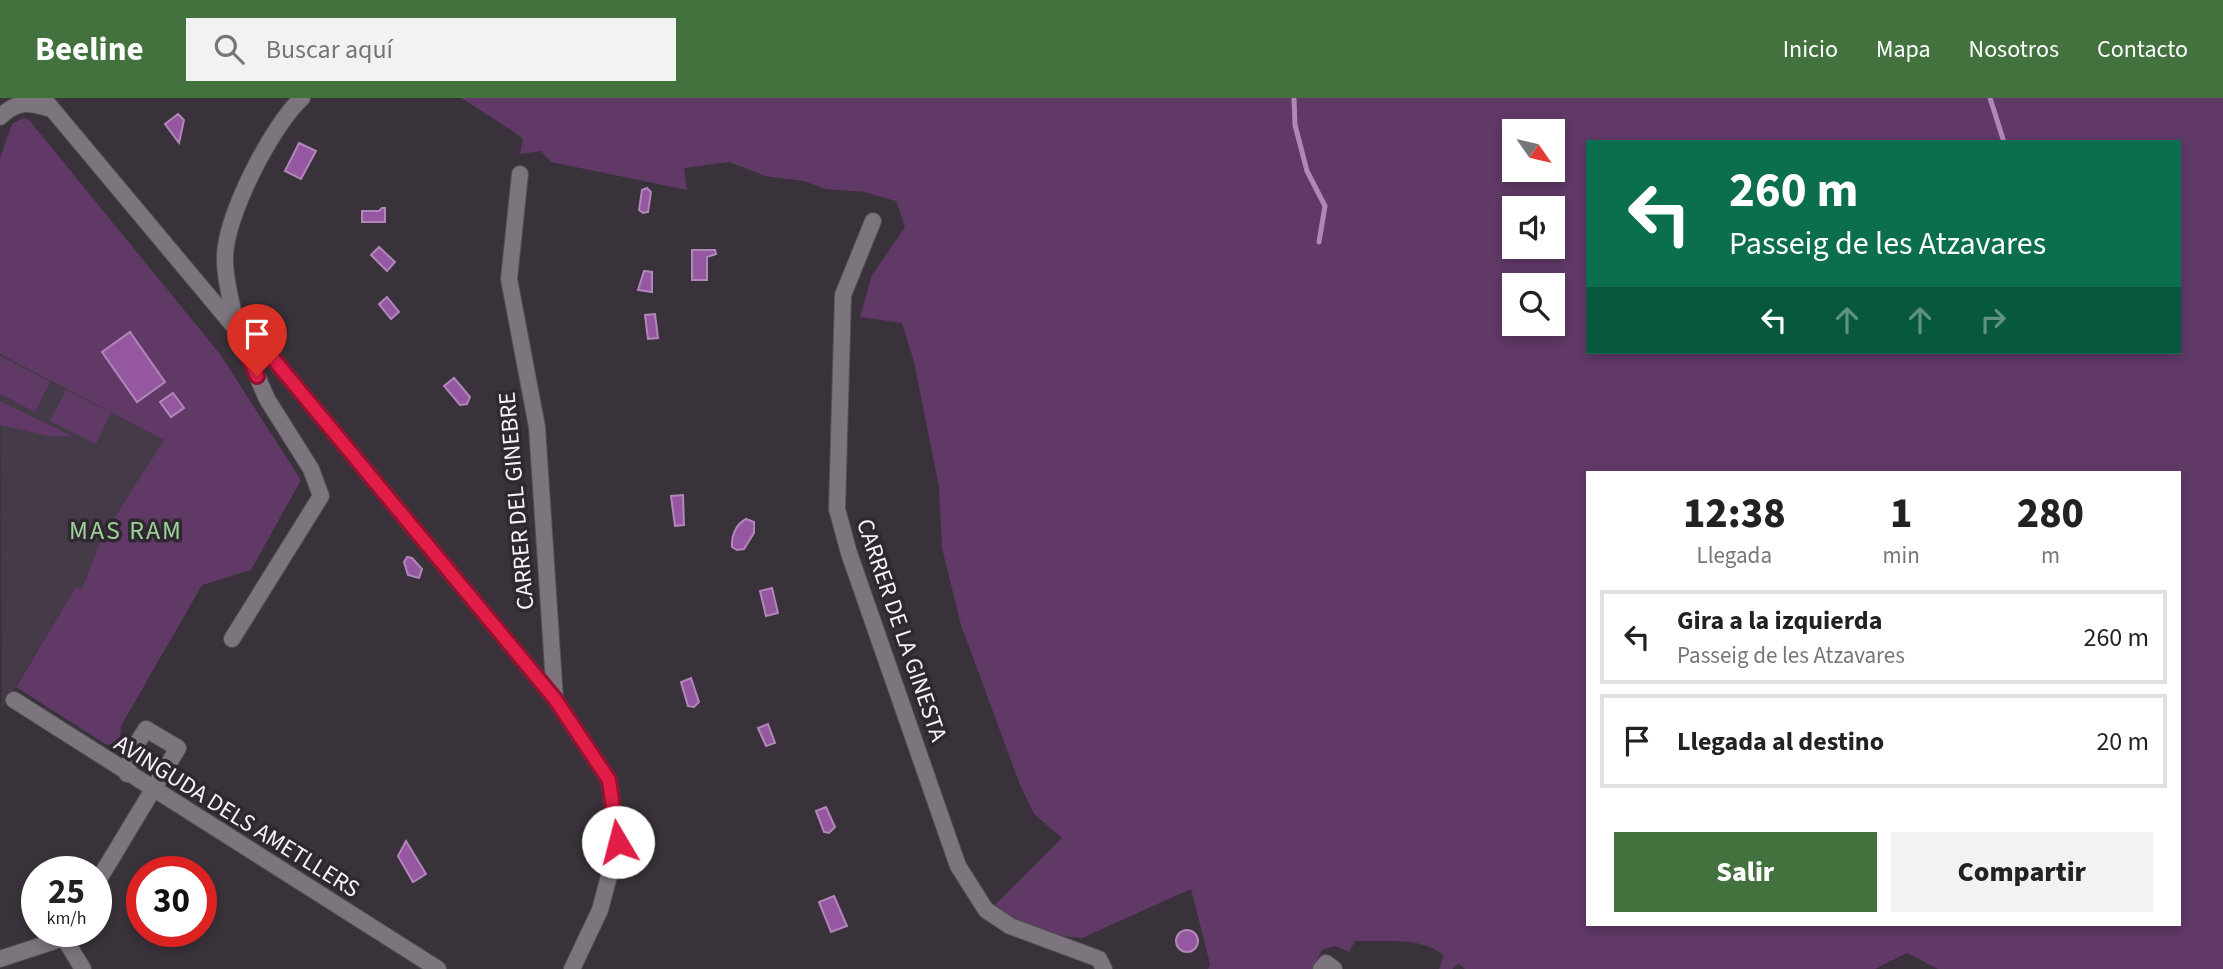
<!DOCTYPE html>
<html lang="es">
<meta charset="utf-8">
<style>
body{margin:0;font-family:"Source Sans 3",sans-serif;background:#f2f2f2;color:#222;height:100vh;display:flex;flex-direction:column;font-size:26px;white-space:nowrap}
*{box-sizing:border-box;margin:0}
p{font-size:23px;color:#767676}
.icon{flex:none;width:38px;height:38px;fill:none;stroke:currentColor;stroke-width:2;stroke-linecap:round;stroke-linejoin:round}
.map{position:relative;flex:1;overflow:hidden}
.drawer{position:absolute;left:1586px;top:373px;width:595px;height:455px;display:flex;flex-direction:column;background:#fff;border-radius:0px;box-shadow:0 4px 10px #0003}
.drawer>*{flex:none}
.hud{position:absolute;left:1586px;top:42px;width:595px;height:214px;border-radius:0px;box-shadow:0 4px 10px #0003;background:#0b6e4f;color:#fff;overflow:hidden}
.needle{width:46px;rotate:124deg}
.fabs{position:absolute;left:1502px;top:21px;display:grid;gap:14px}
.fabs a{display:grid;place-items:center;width:63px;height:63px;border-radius:0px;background:#fff;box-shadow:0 4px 10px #0003;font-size:35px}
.speed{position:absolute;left:21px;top:758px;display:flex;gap:14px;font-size:35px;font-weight:700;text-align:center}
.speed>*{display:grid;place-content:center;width:91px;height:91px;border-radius:50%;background:#fff;box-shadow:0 4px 10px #0003;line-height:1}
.speed small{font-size:18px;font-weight:400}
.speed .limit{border:10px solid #d22;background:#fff;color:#111}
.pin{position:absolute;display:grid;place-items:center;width:60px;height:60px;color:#fff;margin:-72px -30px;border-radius:50% 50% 50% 0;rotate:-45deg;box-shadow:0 0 7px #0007}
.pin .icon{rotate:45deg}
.me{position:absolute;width:77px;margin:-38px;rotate:352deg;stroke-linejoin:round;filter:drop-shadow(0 0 5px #0008)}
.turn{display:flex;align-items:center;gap:24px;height:147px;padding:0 28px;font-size:32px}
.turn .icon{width:91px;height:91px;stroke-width:2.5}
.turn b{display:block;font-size:49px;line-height:60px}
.lanes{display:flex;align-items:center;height:66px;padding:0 28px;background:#0003;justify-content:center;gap:35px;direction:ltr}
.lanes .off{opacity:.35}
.eta{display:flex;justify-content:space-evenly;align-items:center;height:119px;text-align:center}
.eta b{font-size:42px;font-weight:800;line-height:49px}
.button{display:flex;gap:14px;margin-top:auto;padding:14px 28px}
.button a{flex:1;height:80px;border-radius:0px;background:#43723f;color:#fff;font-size:28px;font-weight:800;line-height:80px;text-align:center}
.button a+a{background:#f2f2f2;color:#222}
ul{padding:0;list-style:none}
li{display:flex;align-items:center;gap:21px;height:94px;margin:0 14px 10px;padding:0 14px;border:4px solid #e0e0e0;border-radius:0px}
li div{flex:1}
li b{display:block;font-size:26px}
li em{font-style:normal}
header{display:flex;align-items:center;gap:42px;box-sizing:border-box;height:98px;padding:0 35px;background:#43723f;color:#fff}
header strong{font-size:33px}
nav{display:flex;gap:38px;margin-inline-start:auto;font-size:24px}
.search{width:490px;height:63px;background:#f2f2f2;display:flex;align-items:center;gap:18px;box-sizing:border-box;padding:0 24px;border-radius:0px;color:#767676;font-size:26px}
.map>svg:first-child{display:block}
.built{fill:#453a47}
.green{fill:#603967;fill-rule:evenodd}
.water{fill:#95579f;stroke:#b286ba;stroke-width:2}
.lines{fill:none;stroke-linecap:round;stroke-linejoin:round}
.stream{stroke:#b286ba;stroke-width:5}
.street-casing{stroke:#544e55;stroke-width:18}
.street{stroke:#7c757e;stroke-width:16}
.route-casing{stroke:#92132f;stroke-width:18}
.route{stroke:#e11d48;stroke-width:12}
.labels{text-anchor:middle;stroke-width:7;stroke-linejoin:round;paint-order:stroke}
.street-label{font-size:24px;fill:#f7f3f8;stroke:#2f2830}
.neighbourhood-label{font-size:26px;letter-spacing:2px;fill:#9cd296;stroke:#2f2830}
</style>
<header>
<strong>Beeline</strong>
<div class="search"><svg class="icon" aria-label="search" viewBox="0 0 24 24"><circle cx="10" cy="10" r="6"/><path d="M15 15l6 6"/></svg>Buscar aquí</div>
<nav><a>Inicio</a><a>Mapa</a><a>Nosotros</a><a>Contacto</a></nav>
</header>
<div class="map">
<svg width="2223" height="871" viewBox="0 0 2223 871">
<rect width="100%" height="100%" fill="#39323a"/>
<path class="built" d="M0,256L165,342L101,441L82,491L76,490L2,610Z"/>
<path class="green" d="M461,0H2223V871H1938L1907,855L1875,871H1465L1459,866L1452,871H1439L1444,858C1424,838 1381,844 1355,843L1349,854L1335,848L1322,852L1312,871H1208L1210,866L1191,791L1082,840L1060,838L1020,824L994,808L1062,740L1034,716L1020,687L961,527L942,450L939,389L914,264L902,225L860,219L872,177L905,129L896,103L864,94L826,91L804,83L765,78L729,64L684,70L687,92L551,64L541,53L520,56L523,41C501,24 484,15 461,0ZM1514,33H1552V72H1514ZM1587,44H2179V254H1587ZM1514,110H1552V149H1514ZM1514,187H1552V226H1514ZM1587,374H2179V826H1587Z
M23,20L29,22L220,256L301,382L251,472L202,487L121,628L120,639L114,646L107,647L16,589L76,489L82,491L101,441L164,342L0,256V60L12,26Z
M0,258L50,284L35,314L0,296Z
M66,292L111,315L96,346L50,323Z
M0,303L74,339L49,338L0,327Z"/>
<path class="water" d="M178,16L184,22L179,45L165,26Z
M299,45L316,53L301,81L285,73Z
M647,90L651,94L648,114L643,115L639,112L642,92Z
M382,110H385V124H362V113H379Z
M379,149L395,164L387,173L371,157Z
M692,152H715L716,156L707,159V182H692Z
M644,173L652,174V194L638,192Z
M387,199L399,214L391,221L379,206Z
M655,216L658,240L648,241L645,217Z
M130,234L165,284L137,304L102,254Z
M454,280L470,299L467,306L460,307L444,288Z
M173,295L184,310L171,319L160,304Z
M683,397L684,427L675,428L671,398Z
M746,421L754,424V435L744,451L737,452L732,449C731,438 736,426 746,421Z
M407,459L412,460L422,471L419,480L408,477L404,464Z
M772,490L778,515L766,518L760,493Z
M691,580L699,604L694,609L688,608L681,584Z
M768,626L775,645L766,648L758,630Z
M826,709L835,729L829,735L824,734L816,713Z
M406,743L426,776L413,784L398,758Z
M834,798L847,828L831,834L819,804Z
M1176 843a11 11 0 1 1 22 0a11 11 0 1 1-22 0Z"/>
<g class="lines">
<path class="stream" d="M1294,0L1295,27L1307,73L1325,108L1319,144
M1990,0L2004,44"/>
<defs>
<path id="street" d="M43,0L237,232L267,301L311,371L321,398L232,541
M0,19C17,2 30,4 51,11
M520,76L509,181L537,329L555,601
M873,123L843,197L837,411L849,455L958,768L986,812L1010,828L1099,861L1104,871
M236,229C233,207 224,182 225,159C225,119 272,27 302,0
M237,232L270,257L555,601L609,682L618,744L600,812L572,871
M14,602L438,871
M96,786L178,650L146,631L131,655L127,676
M64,840L83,871
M0,861L64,840L68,833
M1321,871L1326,865L1334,871"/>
</defs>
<use href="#street" class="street-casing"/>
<use href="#street" class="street"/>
</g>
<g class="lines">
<defs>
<path id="route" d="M257,278L237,232L270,257L555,601L609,682L618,744"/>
</defs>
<use href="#route" class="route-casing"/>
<use href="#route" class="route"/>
</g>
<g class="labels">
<g class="street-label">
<text transform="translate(516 403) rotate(-95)" y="8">CARRER DEL GINEBRE</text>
<text transform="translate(902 532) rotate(71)" y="8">CARRER DE LA GINESTA</text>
<text transform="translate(237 718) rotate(32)" y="8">AVINGUDA DELS AMETLLERS</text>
</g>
<g class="neighbourhood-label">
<text x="126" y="441">MAS RAM</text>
</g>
</g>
</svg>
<div class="fabs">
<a><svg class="needle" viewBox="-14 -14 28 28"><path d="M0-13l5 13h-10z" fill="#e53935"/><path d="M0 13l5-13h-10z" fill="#767676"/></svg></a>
<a><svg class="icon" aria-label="sound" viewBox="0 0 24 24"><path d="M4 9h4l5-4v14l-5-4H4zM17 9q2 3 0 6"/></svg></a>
<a><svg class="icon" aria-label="search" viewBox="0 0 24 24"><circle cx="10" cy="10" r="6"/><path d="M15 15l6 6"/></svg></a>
</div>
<div class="speed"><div>25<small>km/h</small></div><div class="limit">30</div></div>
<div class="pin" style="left:257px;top:278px;background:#d93025"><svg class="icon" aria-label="arrive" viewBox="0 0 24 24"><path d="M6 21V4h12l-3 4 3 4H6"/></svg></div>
<svg class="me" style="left:618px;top:744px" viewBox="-20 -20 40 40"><circle r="19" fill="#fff"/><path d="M0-13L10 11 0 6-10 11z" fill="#e11d48"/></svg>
<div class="hud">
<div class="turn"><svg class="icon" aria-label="left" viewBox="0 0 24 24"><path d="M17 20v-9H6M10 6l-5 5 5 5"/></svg><div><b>260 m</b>Passeig de les Atzavares</div></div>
<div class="lanes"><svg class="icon" aria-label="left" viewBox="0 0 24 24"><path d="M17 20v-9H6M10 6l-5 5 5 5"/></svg><svg class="icon off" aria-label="ahead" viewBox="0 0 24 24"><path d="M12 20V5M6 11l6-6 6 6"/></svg><svg class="icon off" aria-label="ahead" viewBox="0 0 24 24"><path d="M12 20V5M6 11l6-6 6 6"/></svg><svg class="icon off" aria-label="right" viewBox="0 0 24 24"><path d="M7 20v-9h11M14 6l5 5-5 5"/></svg></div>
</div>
<section class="drawer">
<div class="eta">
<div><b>12:38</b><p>Llegada</p></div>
<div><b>1</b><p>min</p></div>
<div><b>280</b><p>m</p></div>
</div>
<ul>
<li><svg class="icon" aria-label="left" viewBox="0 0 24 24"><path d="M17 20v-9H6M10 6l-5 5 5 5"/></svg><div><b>Gira a la izquierda</b><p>Passeig de les Atzavares</p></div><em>260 m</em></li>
<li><svg class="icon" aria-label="arrive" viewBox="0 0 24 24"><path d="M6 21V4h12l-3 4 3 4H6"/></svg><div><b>Llegada al destino</b></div><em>20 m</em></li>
</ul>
<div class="button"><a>Salir</a><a>Compartir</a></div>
</section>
</div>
